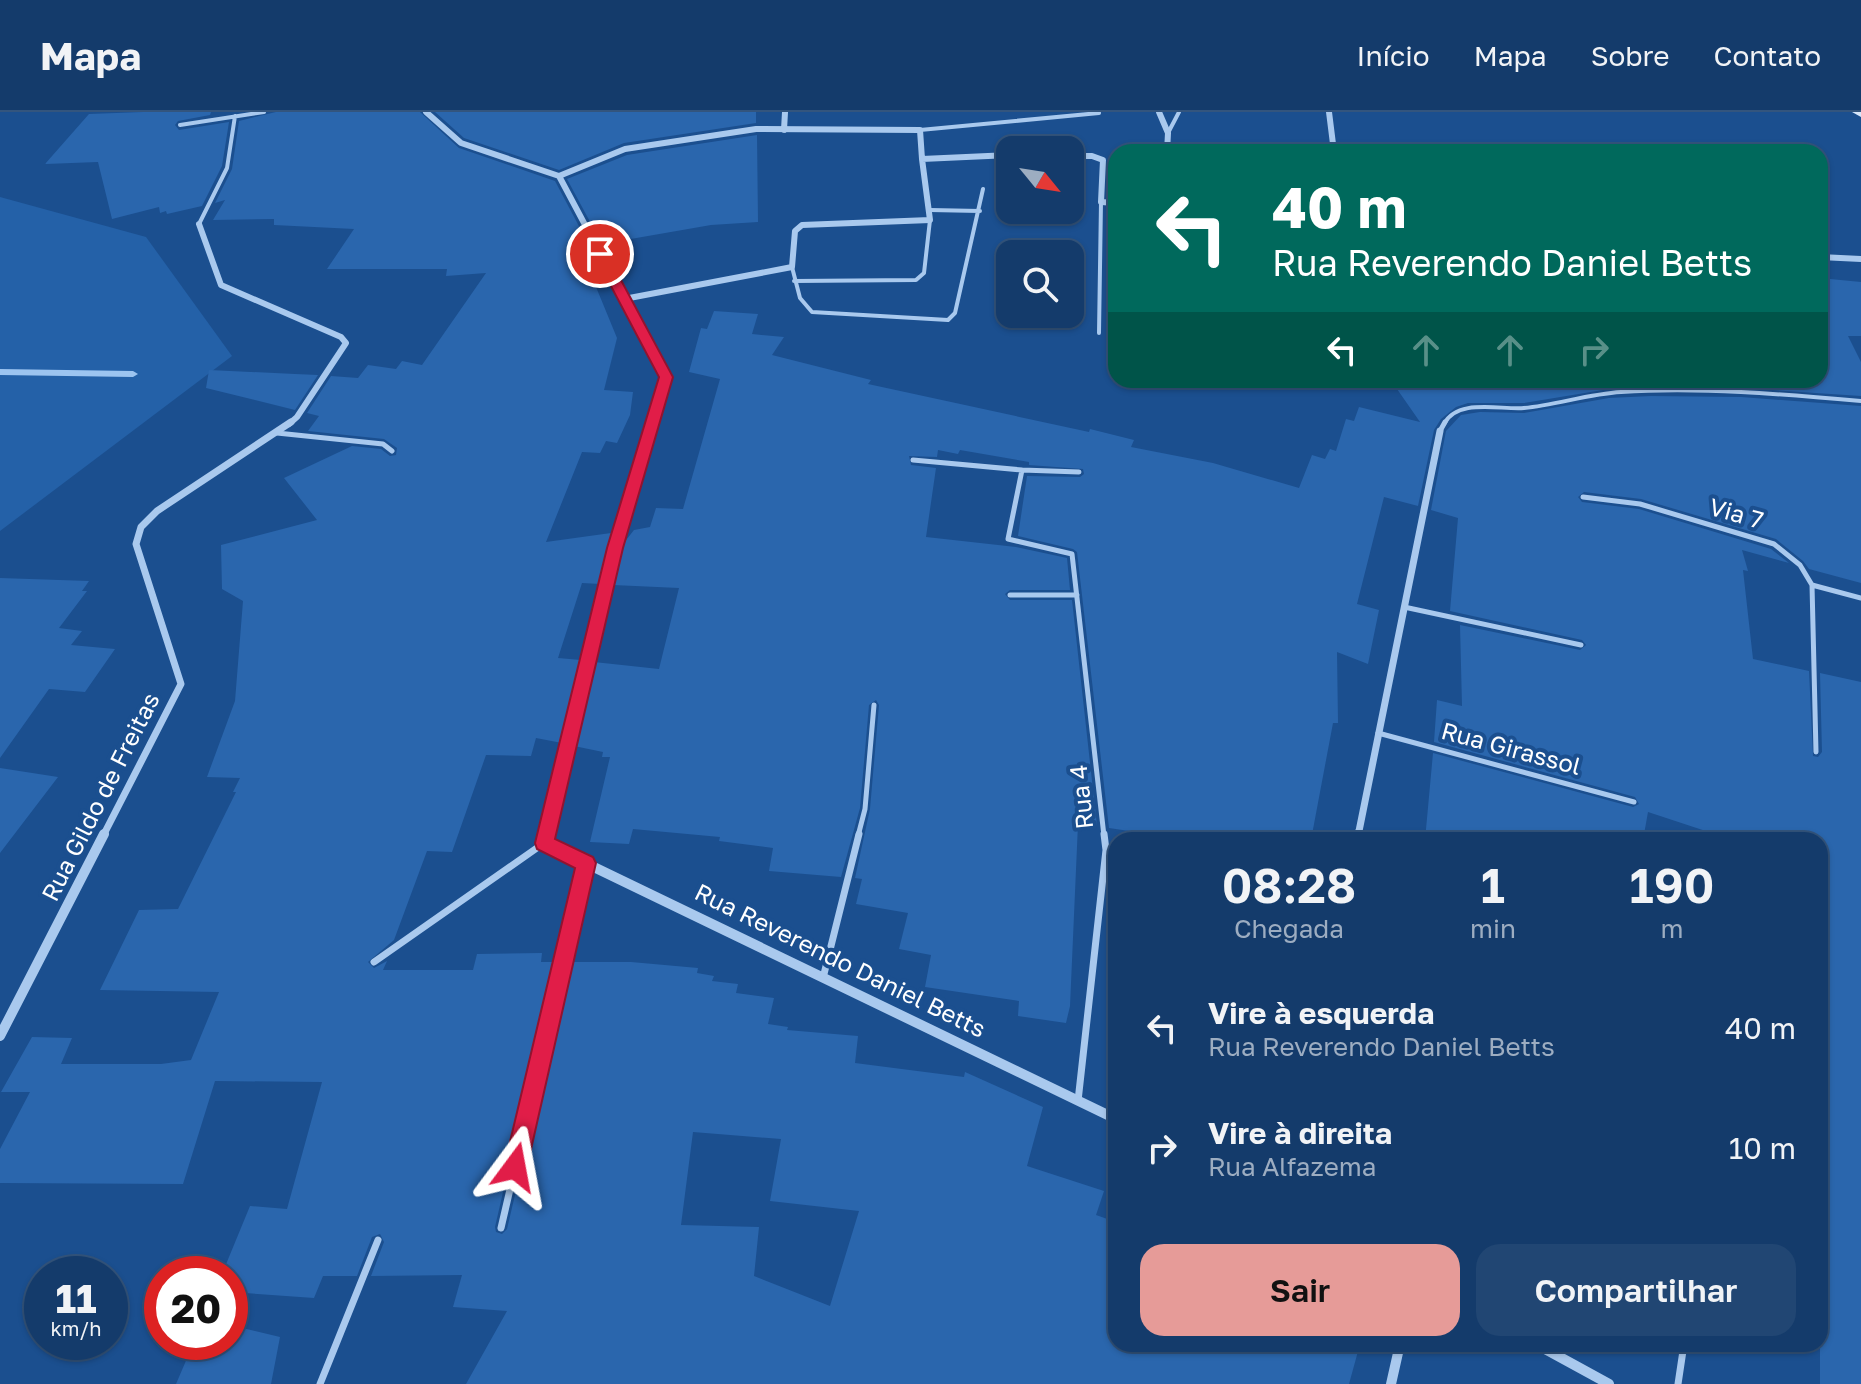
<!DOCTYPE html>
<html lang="pt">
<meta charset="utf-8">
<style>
body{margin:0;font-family:"Golos Text",sans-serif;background:#214673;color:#f1f3f6;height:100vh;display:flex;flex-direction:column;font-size:30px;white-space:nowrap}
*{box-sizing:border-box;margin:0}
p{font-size:26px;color:#9dadc1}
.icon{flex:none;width:44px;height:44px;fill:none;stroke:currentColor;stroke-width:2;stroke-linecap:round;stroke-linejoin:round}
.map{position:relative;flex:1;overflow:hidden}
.details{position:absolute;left:1108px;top:720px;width:720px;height:520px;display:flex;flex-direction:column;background:#143b6b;border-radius:24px;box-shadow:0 2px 6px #0004,0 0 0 2px #33557e}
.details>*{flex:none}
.guide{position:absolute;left:1108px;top:32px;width:720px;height:244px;border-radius:24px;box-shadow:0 2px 6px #0004,0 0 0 2px #33557e;background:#00695c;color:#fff;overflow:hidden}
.needle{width:52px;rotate:120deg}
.tools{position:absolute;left:996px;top:24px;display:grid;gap:16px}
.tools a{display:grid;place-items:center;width:88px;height:88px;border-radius:16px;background:#143b6b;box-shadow:0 2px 6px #0004,0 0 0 2px #33557e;font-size:40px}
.speed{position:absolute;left:24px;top:1144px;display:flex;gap:16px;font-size:40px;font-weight:700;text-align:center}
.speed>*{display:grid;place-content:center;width:104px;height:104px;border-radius:50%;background:#143b6b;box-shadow:0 2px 6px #0004,0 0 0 2px #33557e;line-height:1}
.speed small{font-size:20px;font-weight:400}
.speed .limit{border:12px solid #d22;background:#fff;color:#111}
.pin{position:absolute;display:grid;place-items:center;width:68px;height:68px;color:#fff;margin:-34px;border:4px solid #fff;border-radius:50%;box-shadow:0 2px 8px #0007}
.me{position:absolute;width:88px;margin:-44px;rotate:13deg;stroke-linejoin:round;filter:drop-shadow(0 0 6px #0008)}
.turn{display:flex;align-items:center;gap:28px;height:168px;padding:0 32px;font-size:36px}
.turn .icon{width:104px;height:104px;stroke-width:2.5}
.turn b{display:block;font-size:56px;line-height:68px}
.lanes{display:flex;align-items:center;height:76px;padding:0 32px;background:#0003;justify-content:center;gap:40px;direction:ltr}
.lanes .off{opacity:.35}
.eta{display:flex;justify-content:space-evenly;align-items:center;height:136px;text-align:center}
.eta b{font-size:48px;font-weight:600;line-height:56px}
.button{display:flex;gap:16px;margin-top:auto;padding:16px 32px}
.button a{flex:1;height:92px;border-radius:24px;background:#e69b98;color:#111;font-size:32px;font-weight:600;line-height:92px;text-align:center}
.button a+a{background:#214673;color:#f1f3f6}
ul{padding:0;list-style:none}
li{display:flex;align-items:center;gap:24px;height:120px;padding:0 32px}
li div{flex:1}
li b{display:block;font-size:30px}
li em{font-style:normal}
header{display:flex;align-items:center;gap:48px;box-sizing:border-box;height:112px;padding:0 40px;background:#143b6b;border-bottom:2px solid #33557e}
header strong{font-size:38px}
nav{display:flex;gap:44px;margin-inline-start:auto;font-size:28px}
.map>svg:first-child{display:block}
.green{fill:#2461a8}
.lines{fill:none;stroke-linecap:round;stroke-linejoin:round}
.stream{fill:#9cc4f0;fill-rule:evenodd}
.building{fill:#2a66ad;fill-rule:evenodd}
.lane-far2{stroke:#a9c9ee;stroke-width:4}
.lane-far1{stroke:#a9c9ee;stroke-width:5}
.lane{stroke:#a9c9ee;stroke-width:7}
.street-far2{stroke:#a9c9ee;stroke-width:6}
.street-far1{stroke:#a9c9ee;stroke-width:7}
.street{stroke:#a9c9ee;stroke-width:10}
.secondary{fill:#d6e6fa;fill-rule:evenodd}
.route{fill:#e11d48;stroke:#92132f;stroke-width:2}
.labels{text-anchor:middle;stroke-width:8;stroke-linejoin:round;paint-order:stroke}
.street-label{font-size:24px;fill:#fff;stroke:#1b4f8f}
</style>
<header>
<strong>Mapa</strong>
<nav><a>Início</a><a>Mapa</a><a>Sobre</a><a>Contato</a></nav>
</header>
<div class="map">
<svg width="1861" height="1272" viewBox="0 0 1861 1272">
<rect width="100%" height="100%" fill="#1b4f8f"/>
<path class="green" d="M0,85L146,125L232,244L0,419Z"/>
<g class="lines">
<path class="stream" d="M0,257L133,259L138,262L133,265L0,263Z"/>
</g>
<path class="building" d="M143,0H211L210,3L178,9L175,13L179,18L229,10L222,54L202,94L167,102L166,99L160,101L159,95L112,107L98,50L45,52L89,2Z
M276,0H420L459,36L555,69L590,135L580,136L617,226L604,278L633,280L630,303L617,331L606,329L600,341L582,340L546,430L611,421L600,472L582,471L558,546L581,548L562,631L536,626L531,644L486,643L452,740L427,739L394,828L368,850L374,856L387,849L383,858H473L477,842L542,841L541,850H556L495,1115L496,1120L502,1122L507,1117L570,850H631L698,856L697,861L714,864L712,869L738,872L736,881L774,886L768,912L788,915L787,918L858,924L855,951L964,965L965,960L1043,995L1027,1054L1104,1079L1096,1103L1116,1110V1232H1360L1349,1272H466L507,1199L453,1195L462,1163L371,1164L384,1130L380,1122L372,1125L357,1164H323L314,1186L230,1180V1162H222L250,1094L287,1097L322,970L215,969L183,1072L0,1071V1037L30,980H1L32,925L72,926L61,952H161L191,948L219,880L100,878L139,798L178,797L236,680H233L240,666L207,665L235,589L243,489L222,477L221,433L317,408L284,366L352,334L381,337L390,344L396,343L397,336L384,327L308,319L319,304L307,301L331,264L358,266L368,253L396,257L402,249L422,253L486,161L446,164L447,157H327L354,117L274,113V107L213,108L225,88L215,91L232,57L239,9ZM693,1020L781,1027L770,1089L859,1099L830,1194L754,1164L759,1115L681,1113Z
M435,0H756V11L624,31L559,58L464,26Z
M757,23L758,110L711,113L602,132L567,67L627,43Z
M1820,166L1861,170V224H1848L1861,250V284L1711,274L1621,275L1524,291H1468L1456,295L1441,307L1434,318L1418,394L1384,385L1357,492L1379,498L1368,552L1337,540L1338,611H1333L1311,728H1189L1109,716L1077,440L1073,437L1018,424L1027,364L1080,365L1084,362L1083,357L1029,353V350L960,338L958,342L938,338L937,345L909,344L911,353L936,356L926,425L1016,435L1067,446L1070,478H1010L1005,482L1010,488H1072L1097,714L1078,712L1070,894L1066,911L1018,904L1019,889L925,875L931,843L899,837L908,801L856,792L862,767L855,766L870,697L879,593L876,588L869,593L860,696L841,765L769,759L773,736L719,729L720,725L633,717L629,732L590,730L610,645H602L603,640L574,634L594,550L659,557L679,476L613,473L623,432L634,418L650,415L656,396L683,397L720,267L689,260L701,216L707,217L714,199L758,202L752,222L784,225L772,243L871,268L868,272L1089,320L1090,317L1134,328L1131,335L1213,351L1299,376L1312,343L1325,347L1330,337L1336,339L1346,307L1354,309L1359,295L1420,310L1397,277L1407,276L1402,268H1820Z
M209,258L295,262L318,263L295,298L206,276Z
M1651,284L1741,285L1861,294V471L1809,457L1803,449L1776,427L1641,387L1584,380L1578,385L1582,390L1639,397L1771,437L1789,451L1742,438L1748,459L1743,458L1753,547L1809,559L1813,644L1818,645L1822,640L1820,561L1861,570V1272H1820V728H1733L1648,700L1643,728H1425L1433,641L1633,695L1639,692L1635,685L1434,630L1437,588L1462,594L1460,513L1580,538L1586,533L1582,528L1450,499L1458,406L1431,398L1446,319L1461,303L1480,300L1524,301L1609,286Z
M0,466L89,469L82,479H87L59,516L82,519L71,533L115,537L85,580L49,577L0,646Z
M0,656L58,665L0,741Z
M230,1213L280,1225L271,1272H176L194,1230H230Z"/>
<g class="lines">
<path class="lane-far2" d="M180,13L264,0
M920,18L1099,1
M1168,21L1179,0
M930,98L980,99
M199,112L227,56L235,4
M792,155L800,186L812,200L948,208L955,201L983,77
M794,169L916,168L924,161L930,108
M1099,221L1101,90
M1444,312C1457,286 1500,298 1524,296C1556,293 1588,282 1621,280C1699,275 1783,282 1861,289"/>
<path class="lane-far1" d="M1440,319L1445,310
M277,321L383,332L392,339
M913,348L1022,358
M1079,360L1022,358L1008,427L1072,442L1104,724
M1583,385L1640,392L1774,432L1800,453L1812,473L1861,486
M1812,473L1816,640
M1010,483H1077
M1404,495L1581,533
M1378,621L1634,690
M858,724L865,697L874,593"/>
<path class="lane" d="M374,850L544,731
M823,866L859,722
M1078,989L1106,738L1104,722
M501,1116L586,751
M320,1272L378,1128
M1678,1272L1684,1232"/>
<path class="street-far2" d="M426,0L461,31L559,64L666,265L652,312
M1159,0L1168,21L1167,40
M1329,0L1334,40
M784,18L785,0
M1070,44H1092L1103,48L1101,90L1116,91
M559,64L625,37L756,17L920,18L922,47
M199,112L221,173L341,225L346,231L297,305L289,312
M1820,145L1861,147
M624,187L792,155L795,119L802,113L930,108L922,47L1010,43"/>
<path class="street-far1" d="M103,724L181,572L136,432L141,415L157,399L291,310
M546,724L615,436L653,310
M1358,724L1440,319"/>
<path class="street" d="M546,722L544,731L1116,1007
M1357,728L1358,722
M0,924L104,722
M1536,1232L1609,1272
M1391,1272L1400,1232"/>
<path class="secondary" d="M1852,0H1861V5Z"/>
</g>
<path class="route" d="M600,139L607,142L673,265L623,436L555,727L593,745L596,751L527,1055L524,1063L515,1067L507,1063L504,1055L575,756L537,737L535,731L607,436L659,265L594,142Z"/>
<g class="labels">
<g class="street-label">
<text transform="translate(1736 402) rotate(16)" y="8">Via 7</text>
<text transform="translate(1511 637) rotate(15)" y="8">Rua Girassol</text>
<text transform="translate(101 685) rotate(-63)" y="8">Rua Gildo de Freitas</text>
<text transform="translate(1082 685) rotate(-96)" y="8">Rua 4</text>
<text transform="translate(840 849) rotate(26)" y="8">Rua Reverendo Daniel Betts</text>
</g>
</g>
</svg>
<div class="tools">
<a><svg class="needle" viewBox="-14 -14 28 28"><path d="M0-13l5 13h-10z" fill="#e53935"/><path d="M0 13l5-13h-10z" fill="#9dadc1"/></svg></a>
<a><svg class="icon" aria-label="search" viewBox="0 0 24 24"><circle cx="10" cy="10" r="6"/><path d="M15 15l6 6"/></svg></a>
</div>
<div class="speed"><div>11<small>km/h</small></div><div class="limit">20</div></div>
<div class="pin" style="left:600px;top:142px;background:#d93025"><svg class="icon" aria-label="arrive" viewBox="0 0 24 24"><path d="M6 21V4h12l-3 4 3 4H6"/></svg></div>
<svg class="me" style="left:515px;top:1055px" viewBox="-20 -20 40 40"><path d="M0-17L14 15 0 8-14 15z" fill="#e11d48" stroke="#fff" stroke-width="4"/></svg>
<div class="guide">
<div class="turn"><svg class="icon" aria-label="left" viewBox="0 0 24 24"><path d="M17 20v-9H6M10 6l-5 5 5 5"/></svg><div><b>40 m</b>Rua Reverendo Daniel Betts</div></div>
<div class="lanes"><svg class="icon" aria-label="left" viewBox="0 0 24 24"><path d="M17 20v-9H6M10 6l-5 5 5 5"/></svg><svg class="icon off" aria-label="ahead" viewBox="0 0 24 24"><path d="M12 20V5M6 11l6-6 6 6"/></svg><svg class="icon off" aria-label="ahead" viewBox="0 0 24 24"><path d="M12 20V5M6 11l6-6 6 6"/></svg><svg class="icon off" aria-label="right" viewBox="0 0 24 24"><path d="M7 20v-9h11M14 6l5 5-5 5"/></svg></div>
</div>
<section class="details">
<div class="eta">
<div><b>08:28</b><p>Chegada</p></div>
<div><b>1</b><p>min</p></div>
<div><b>190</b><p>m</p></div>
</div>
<ul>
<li><svg class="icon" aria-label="left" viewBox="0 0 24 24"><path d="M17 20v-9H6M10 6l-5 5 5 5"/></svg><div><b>Vire à esquerda</b><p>Rua Reverendo Daniel Betts</p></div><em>40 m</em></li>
<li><svg class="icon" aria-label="right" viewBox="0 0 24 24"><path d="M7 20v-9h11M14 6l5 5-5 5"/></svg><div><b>Vire à direita</b><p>Rua Alfazema</p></div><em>10 m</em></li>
</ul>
<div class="button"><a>Sair</a><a>Compartilhar</a></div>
</section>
</div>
